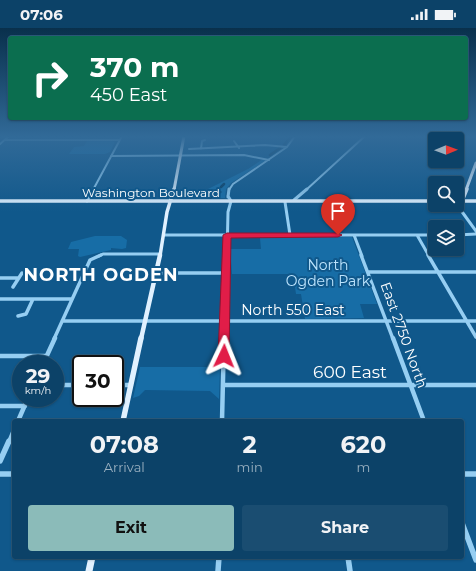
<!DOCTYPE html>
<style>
body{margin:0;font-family:Montserrat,sans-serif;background:#1a4d71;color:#f1f3f6;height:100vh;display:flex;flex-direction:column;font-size:15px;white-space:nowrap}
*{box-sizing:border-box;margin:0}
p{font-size:13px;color:#9ab0c0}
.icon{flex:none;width:22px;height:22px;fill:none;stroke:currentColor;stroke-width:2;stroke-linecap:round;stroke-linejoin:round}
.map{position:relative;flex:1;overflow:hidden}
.details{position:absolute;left:12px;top:391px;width:452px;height:140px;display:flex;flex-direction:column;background:#0c4268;border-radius:4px;box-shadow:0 1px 3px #0004,0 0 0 1px #2c5b7c}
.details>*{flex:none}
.top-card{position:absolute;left:8px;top:8px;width:460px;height:84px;border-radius:4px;box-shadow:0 1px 3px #0004,0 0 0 1px #2c5b7c;background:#0b6e4f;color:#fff;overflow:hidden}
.needle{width:26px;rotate:89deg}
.tools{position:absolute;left:428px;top:104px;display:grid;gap:8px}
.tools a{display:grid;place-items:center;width:36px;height:36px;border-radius:4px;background:#0c4268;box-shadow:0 1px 3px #0004,0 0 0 1px #2c5b7c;font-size:20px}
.speed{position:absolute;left:12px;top:327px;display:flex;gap:8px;font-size:20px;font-weight:700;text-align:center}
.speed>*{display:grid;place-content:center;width:52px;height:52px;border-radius:50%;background:#0c4268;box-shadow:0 1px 3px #0004,0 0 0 1px #2c5b7c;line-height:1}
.speed small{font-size:10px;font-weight:400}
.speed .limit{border:2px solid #111;border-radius:6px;background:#fff;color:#111}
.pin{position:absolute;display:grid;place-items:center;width:34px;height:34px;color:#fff;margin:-41px -17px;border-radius:50% 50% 50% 0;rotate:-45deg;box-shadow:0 0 4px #0007}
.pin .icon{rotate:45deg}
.me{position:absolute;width:44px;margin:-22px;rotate:2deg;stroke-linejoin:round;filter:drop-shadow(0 0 3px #0008)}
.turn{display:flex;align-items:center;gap:14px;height:84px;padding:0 16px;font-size:18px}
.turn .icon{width:52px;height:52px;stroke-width:2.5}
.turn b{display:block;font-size:28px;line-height:34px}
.eta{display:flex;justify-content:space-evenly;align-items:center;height:68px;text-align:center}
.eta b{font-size:24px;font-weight:700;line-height:28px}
.cta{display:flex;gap:8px;margin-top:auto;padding:8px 16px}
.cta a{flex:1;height:46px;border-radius:4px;background:#8bbbb9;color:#111;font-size:16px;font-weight:700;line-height:46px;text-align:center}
.cta a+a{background:#1a4d71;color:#f1f3f6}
.status{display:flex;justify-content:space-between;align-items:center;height:28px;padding:0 20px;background:#0c4268;direction:ltr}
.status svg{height:11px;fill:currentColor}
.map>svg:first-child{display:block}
.green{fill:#176da6}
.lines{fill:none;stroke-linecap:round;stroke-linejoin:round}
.canal-far1{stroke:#094067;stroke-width:2.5}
.canal{stroke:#094067;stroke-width:3}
.minor-far4{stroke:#96cef2;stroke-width:2}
.minor-far3{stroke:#96cef2;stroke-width:3}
.minor-far2{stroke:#96cef2;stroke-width:3.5}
.minor-far1{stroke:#96cef2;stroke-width:4.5}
.minor{stroke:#96cef2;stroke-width:5.5}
.major-far4{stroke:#e1f1ff;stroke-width:3}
.major-far3{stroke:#e1f1ff;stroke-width:3.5}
.major-far2{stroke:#e1f1ff;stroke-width:4.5}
.major-far1{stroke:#e1f1ff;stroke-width:5.5}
.major{stroke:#e1f1ff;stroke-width:7}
.route{fill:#e11d48;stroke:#92132f}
.labels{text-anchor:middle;stroke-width:4;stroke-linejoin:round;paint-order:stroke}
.far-street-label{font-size:12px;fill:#fff;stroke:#10588b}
.park-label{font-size:14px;fill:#bde4fd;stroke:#10588b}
.street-label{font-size:14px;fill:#fff;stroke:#10588b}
.near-street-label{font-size:17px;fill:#fff;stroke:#10588b}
.district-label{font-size:18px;font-weight:bold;letter-spacing:1px;fill:#fff;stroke:#10588b}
</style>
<div class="status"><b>07:06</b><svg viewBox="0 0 49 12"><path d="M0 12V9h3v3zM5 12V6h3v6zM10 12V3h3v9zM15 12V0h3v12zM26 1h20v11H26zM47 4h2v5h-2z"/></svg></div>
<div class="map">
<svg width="476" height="543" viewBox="0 0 476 543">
<rect width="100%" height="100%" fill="#10588b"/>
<path class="green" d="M87,113H112L115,114L110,124L105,126H69L74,119L84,118Z
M263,131L267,132L231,155L226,161L225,170H208V161L248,141Z
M95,208H121L127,212L126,220L122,221L111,220V222L80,229L78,228L79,221H68L71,214Z
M352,209L377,276H360L364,290L305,291L301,266H296L293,246H232L230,221H261L260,210Z
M140,339H220L219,371L210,363L145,362L139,368L133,370Z"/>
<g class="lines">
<path class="canal-far1" d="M284,117L291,108
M270,127L280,120
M221,159L224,156"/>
<path class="canal" d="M209,170L220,164"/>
<path class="minor-far4" d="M5,112H120
M234,113L239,120
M0,116L9,108
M189,121L265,117L287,119
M201,121L202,113L205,112
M111,128L244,127L269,132
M93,162L122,108
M229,162L233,156L287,119L295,108
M306,162L365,108"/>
<path class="minor-far3" d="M228,169L229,161
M294,172L307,161
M87,173L94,161
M462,173L460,181L476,203
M285,174L290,207
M164,207H435
M354,207L362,228
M417,207L429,228
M457,207L476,206
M99,228L103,226H160
M227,228L228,184L231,173L228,168"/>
<path class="minor-far2" d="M361,227L393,311
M428,227L476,309
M368,244H476
M156,245H226
M0,250H19
M13,259L22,245
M0,271H72
M18,288L26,286L33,271
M62,293H476
M54,311L90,232L101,227
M224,311L227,227"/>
<path class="minor-far1" d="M393,310L424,393
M0,328H47
M43,336L55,310
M55,357H81
M115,357H131
M223,357H476
M0,378H25
M18,393L28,370
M222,393L224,310
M9,414L14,402"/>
<path class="minor" d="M0,433L9,413
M0,446H14
M462,446H476
M462,495L476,532
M348,529L350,543
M218,543L219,529"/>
<path class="major-far4" d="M174,162L184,108
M466,162L476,135"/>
<path class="major-far3" d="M0,173H435
M457,173H476
M462,173L467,161
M160,228L167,184L174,161"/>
<path class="major-far2" d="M141,311L160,227"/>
<path class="major-far1" d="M123,393L141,310"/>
<path class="major" d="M89,543L92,529"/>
</g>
<linearGradient id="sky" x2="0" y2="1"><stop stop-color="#09304c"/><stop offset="0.59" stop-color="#316a98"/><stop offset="1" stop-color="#316a98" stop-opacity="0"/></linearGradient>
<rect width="476" height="184" fill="url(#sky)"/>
<path class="route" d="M227,205H338L342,207L338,209L231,210L229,328L224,332L218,328L223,207Z"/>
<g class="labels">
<g class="far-street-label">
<text x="151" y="169">Washington Boulevard</text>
</g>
<g class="park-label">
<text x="328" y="242">North<tspan x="328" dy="16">Ogden Park</tspan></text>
</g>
<g class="street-label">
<text x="293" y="287">North 550 East</text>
<text transform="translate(404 307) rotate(70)" y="5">East 2750 North</text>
</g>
<g class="near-street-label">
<text x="350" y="350">600 East</text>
</g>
<g class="district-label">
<text x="101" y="253">NORTH OGDEN</text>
</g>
</g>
</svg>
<div class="tools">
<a><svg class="needle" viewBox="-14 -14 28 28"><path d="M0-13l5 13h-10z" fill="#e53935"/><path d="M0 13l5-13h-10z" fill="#9ab0c0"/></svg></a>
<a><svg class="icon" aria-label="search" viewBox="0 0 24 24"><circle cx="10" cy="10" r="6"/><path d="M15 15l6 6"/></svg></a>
<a><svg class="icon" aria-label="layers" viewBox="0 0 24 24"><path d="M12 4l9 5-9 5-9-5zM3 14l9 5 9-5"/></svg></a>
</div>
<div class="speed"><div>29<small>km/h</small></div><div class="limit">30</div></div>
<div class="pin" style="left:338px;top:207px;background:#d93025"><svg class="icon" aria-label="arrive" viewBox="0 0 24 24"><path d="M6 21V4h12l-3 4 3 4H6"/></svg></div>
<svg class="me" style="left:224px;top:328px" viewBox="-20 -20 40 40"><path d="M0-17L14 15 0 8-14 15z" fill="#e11d48" stroke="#fff" stroke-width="4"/></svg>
<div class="top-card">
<div class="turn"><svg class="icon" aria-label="right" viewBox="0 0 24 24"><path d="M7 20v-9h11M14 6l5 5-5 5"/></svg><div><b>370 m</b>450 East</div></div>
</div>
<section class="details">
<div class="eta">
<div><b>07:08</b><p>Arrival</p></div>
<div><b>2</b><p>min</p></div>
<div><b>620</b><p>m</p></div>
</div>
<div class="cta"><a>Exit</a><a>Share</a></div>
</section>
</div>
